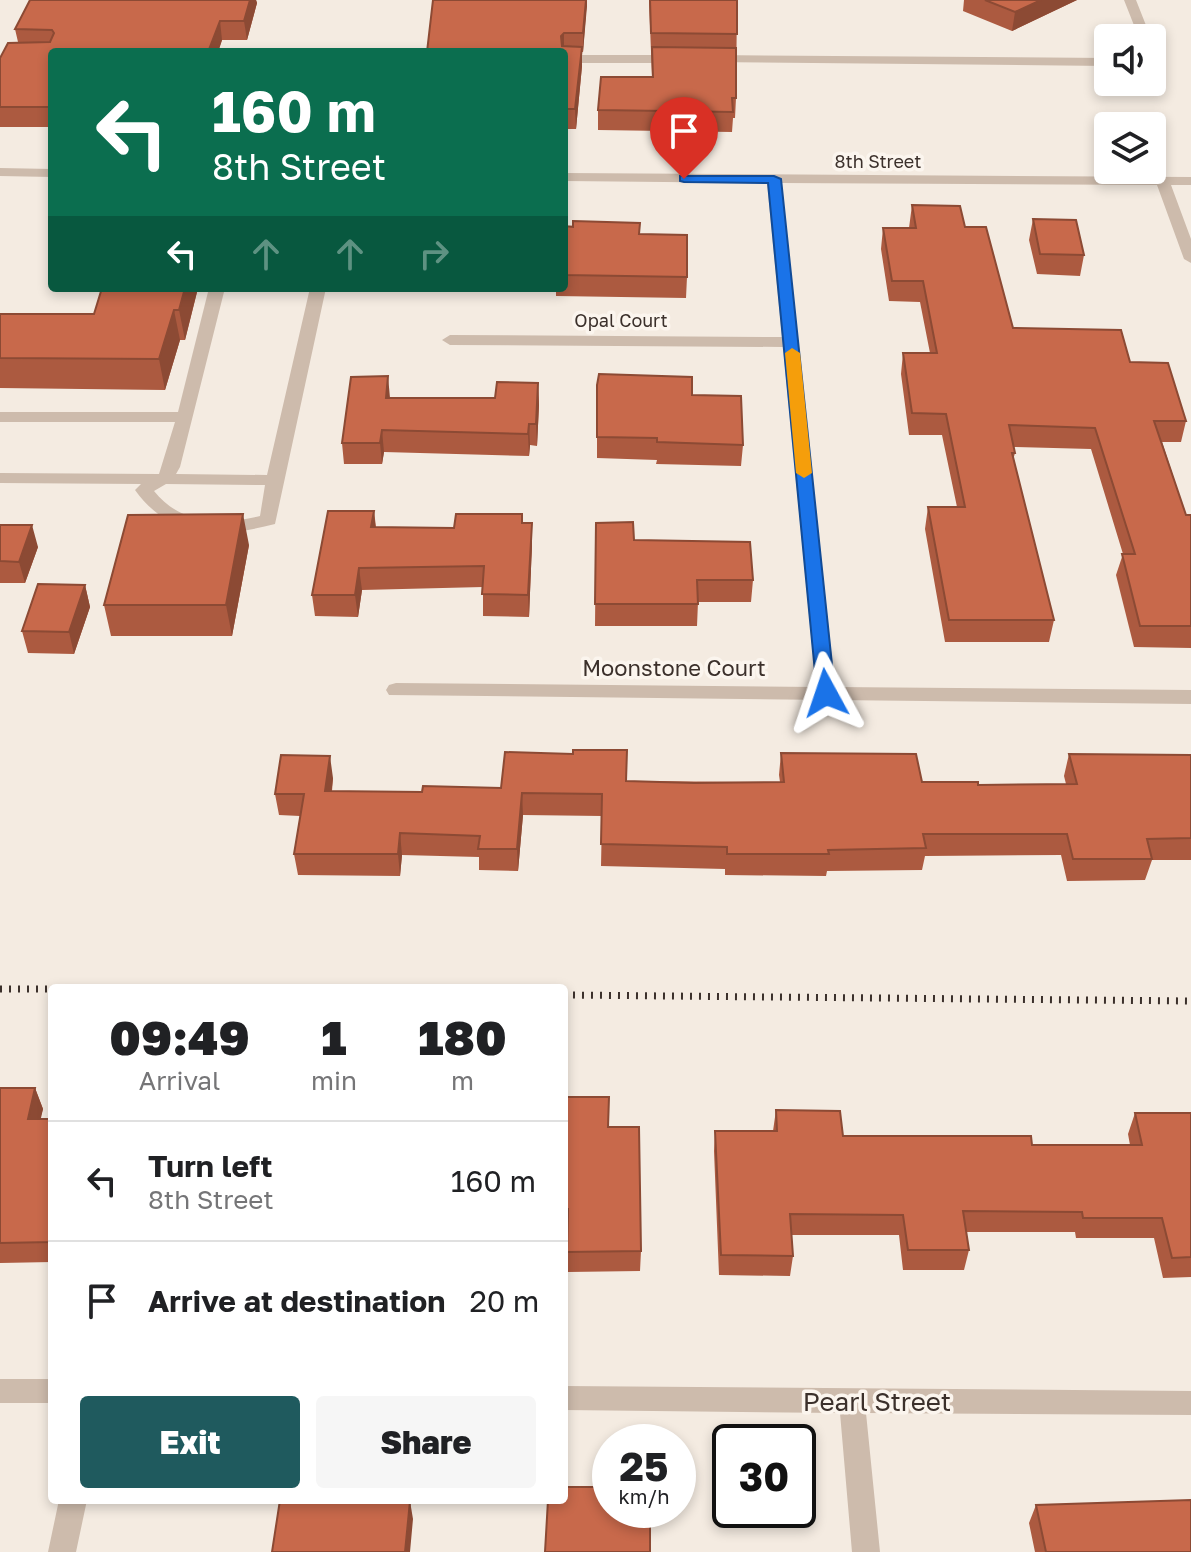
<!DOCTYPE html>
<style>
body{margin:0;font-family:"Golos Text",sans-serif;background:#f6f6f6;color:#202124;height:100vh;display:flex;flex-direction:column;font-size:30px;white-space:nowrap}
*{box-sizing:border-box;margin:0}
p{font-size:26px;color:#757577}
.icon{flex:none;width:44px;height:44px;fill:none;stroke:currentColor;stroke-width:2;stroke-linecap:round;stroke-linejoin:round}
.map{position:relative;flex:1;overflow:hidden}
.side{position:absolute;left:48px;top:984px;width:520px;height:520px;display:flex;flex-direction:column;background:#fff;border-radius:8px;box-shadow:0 4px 12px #0003}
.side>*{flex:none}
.hud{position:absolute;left:48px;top:48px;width:520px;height:244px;border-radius:8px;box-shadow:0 4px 12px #0003;background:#0b6e4f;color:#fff;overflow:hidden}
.fabs{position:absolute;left:1094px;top:24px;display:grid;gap:16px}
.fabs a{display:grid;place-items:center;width:72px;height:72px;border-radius:8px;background:#fff;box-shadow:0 4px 12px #0003;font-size:40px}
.speed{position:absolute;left:592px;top:1424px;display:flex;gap:16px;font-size:40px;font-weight:700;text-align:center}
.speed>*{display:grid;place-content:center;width:104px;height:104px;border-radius:50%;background:#fff;box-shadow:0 4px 12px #0003;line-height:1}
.speed small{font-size:20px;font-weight:400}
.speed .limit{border:4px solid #111;border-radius:12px;background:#fff;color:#111}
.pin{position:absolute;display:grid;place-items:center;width:68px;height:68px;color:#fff;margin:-82px -34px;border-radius:50% 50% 50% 0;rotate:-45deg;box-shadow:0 0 8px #0007}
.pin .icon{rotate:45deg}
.me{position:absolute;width:88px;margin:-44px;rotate:355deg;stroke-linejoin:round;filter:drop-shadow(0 0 6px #0008)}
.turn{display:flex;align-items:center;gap:28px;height:168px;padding:0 32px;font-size:36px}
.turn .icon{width:104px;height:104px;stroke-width:2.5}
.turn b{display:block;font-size:56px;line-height:68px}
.lanes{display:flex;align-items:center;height:76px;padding:0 32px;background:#0003;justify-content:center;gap:40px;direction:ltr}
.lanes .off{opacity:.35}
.eta{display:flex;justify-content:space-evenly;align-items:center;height:136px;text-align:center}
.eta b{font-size:48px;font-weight:800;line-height:56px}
.button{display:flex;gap:16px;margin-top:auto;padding:16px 32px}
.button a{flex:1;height:92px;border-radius:8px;background:#1f5a5e;color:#fff;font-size:32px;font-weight:800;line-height:92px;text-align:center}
.button a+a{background:#f6f6f6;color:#202124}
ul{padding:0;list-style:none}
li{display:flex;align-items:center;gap:24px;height:120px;padding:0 32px;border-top:2px solid #e0e0e0}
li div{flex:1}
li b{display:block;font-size:30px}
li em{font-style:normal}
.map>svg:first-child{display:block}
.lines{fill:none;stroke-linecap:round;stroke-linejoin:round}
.minor{fill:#cdbbac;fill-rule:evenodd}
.rail{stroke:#3b302b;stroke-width:7;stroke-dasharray:2 7;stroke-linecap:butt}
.wall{fill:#ac5a40}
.shaded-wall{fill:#8c4a34}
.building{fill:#c8694b;stroke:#8c4a34;stroke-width:2}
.route{fill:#1a73e8;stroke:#114b97;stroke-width:2}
.slow{fill:#f59e0b}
.labels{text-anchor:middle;stroke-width:7;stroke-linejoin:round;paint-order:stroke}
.far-street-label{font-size:18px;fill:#3b302b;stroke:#fbf5ee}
.street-label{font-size:22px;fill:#3b302b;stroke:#fbf5ee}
.near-street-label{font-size:26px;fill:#3b302b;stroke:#fbf5ee}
</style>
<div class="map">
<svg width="1191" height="1552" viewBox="0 0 1191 1552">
<rect width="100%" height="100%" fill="#f4ebe1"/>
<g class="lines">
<path class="minor" d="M1124,0H1136L1151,38H1139Z
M1152,53L1157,54L1158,62L1152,66Z
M564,55H676L682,59L676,63H564Z
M712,55L1108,58V66L707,62V56Z
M0,168L52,169V177L0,176Z
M564,173L1191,177V185H1171L1191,239V263L1184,259L1157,185L781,183L835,687L1191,690V704L389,695L386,690L389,685L396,683L816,687L783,347L450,345L442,340L450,335L782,337L767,183L564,181Z
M209,288H225L180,467L176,474L267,475L310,288H326L275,524C222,538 170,539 135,490L141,484L0,483V473L159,474L175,422H0V412H178ZM166,484L265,485L260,516C221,525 181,525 154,491Z
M0,1379H52V1403H0Z
M564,1386L1191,1391V1415L866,1413L880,1552H852L840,1413L564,1410Z
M59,1500H87L76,1552H48Z"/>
<path class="rail" d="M0,989H52
M564,995L1191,1001"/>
</g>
<path class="wall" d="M30,0H256L257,3L247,40H222L218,52H52V127H0V58L18,42L15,29Z
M433,0H587L583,52H582V66L576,129H564V52Z
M649,0H737L736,98L735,118H733L732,132L598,130V110L652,77Z
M964,0H1077L1012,31L963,11Z
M912,205L965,227L1013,328L1130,362L1186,421L1181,442H1162L1186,515H1191V648L1134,647L1116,575L1123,554L1091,449L1014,447L1015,453L1013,460L1054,620L1049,642H945L925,529L928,507H957L942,435H909L901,374L903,353H930L920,302L889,301L881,249L883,228H909Z
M1033,219L1084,255L1080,276L1037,274L1029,240Z
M640,223V234L687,277L686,298L556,296V290H513V288H564V226Z
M198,288L185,340H180L165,390L0,388V314H94Z
M538,383L539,405L537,446L530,445L529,456L384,452L382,464H344L342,443L390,398H495Z
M597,385L743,445L741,466L656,464L657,460L597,458Z
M374,511L376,527L454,528L522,514L523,523H532V544L529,617L483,616V587L362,590L358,617L315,616L312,595Z
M596,523L634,540L753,580L751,602H698L697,626H595Z
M0,525L38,547L25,583H0Z
M249,545L232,636H111L104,605Z
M85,585L90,607L74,654L28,653L22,631Z
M781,753L922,782L978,785L1066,784L1064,776L1069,754L1191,755V860H1152L1145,880L1067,881L1061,855L925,856L922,870L827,871L826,876L725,875V869L601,866L602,816L523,815L518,871L479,870V857L402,855L400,876L298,875L294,854L300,816L279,815L275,794L333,778L332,791L422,792L626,781L780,782L779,775Z
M0,1088H35L43,1109L40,1119H52V1262L0,1263Z
M564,1097L609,1127L641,1251L640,1271L568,1272L567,1230H564Z
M776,1110L843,1136L1032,1145H1130L1128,1134L1135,1113H1191V1277L1163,1278L1154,1238H1076L1075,1232H966L969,1250L964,1270H903L899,1235H791L793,1256L790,1276L719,1275L714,1151L715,1131H773Z
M1036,1505L1191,1552H1035L1029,1523Z"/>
<path class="shaded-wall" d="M250,0H256L257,3L247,40L244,21Z
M586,0H587V6L583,52V33Z
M1041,0H1077L1012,31L1015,12Z
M220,21L222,40L218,52H208Z
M564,33V52H561V36Z
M582,47V66L576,129L575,109Z
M185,288H198L185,340L179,310Z
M174,310L180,340L165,390L159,359Z
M388,376L390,398L388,420L386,398Z
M538,383L539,405L537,446L536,424Z
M529,424L530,445L529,456L528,434Z
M382,430L384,452L382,464L380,443Z
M374,511L376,533L371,527Z
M243,514L249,545L232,636L226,605Z
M532,523V544L529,617L528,595Z
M32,525L38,547L25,583L19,562Z
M359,568L362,590L358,617L355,595Z
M85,585L90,607L74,654L69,632Z
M330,756L333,778L329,813L325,791Z
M522,793L523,815L518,871L517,849Z
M400,833L402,855L400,876L398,854Z
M35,1088L43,1109L36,1140L28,1119Z
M410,1501L413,1519L410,1552H405Z"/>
<path class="building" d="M30,0H250L244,21H220L208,52H52V107H0V58L8,43L50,42L54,33L52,30L15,29Z
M433,0H586L583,33H564L561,36L562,46L582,47L575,109H564V52H427Z
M650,0H737V34L651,33Z
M985,0H1041L1015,12Z
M652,47L736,48V98H732L733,112L598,110L601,77H653Z
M912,205L960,206L965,227H986L1013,328L1121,330L1130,362L1168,363L1186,421H1154L1186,515H1191V626H1140L1122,554H1135L1095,428L1009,425L1015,453H1012L1054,620H949L928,507H965L946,414L912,413L903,353H937L923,281H892L883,228H916Z
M1033,219L1076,220L1084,255L1040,254Z
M573,221L640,223L639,234L687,235V277L564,275V226L573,227Z
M102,288H185L179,310H174L159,359L0,358V314H94Z
M599,374L692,377V395L741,396L743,445L657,442V438L597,437V385Z
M388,376L386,398H495L497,382L538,383L536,424H529L528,434L382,430L380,443H342L351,377Z
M328,511H374L371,527L454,528L456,514H522V523H532L528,595L482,594L484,566L359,568L355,595H312Z
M243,514L226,605H104L128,515Z
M633,522L634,540L750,542L753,580H697L698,604H595L596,523Z
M0,525H32L19,562L0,561Z
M38,584L85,585L69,632L22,631Z
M573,750H627L626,781L694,783L784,782L781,753L916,754L922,782H978V785L1077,784L1069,754L1191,755V838L1147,839L1152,859H1073L1067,834H923L926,848L828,850L829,854H727V847L601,844L602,794L522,793L517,849H478L480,836L400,833L398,854H294L304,794H275L281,755L330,756L325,791L422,792L423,786L501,788L505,752L573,754Z
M0,1088H35L28,1119H52V1242L0,1243Z
M564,1097H609L608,1127H639L641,1251L567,1252L568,1209H564Z
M776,1110L840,1111L843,1136H1031L1032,1145H1142L1135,1113H1191V1257L1172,1258L1162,1218H1083L1082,1212L963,1211L969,1250H908L903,1215L790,1214L793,1256L721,1255L715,1131H777Z
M564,1487H610V1510H650V1552H545L548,1500H564Z
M280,1500L410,1501L405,1552H272Z
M1191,1500V1552H1046L1036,1505Z"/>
<path class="route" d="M680,176H774L781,179L835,693L826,699L817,693L768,183L684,182L680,181Z"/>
<path class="slow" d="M792,348L800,353L812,473L804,478L796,473L785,353Z"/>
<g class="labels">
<g class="far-street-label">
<text x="878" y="168">8th Street</text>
<text x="621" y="327">Opal Court</text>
</g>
<g class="street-label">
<text x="674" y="676">Moonstone Court</text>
</g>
<g class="near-street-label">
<text x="877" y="1411">Pearl Street</text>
</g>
</g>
</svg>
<div class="fabs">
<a><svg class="icon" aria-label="sound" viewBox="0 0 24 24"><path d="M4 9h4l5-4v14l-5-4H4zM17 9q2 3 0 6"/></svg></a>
<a><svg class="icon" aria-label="layers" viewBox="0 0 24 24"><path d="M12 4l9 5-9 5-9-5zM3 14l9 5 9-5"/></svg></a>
</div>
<div class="speed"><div>25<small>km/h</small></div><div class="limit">30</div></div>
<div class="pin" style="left:684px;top:179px;background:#d93025"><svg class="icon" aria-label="arrive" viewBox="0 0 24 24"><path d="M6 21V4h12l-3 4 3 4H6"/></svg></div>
<svg class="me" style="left:826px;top:693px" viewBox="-20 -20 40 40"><path d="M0-17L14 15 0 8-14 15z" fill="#1a73e8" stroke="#fff" stroke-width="4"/></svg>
<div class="hud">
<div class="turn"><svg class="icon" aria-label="left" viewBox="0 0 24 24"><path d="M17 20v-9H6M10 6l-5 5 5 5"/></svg><div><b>160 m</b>8th Street</div></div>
<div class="lanes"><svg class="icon" aria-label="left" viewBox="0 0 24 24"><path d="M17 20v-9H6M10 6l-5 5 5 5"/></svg><svg class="icon off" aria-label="ahead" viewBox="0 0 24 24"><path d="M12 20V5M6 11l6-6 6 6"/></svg><svg class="icon off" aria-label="ahead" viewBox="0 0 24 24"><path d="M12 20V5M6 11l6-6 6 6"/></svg><svg class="icon off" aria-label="right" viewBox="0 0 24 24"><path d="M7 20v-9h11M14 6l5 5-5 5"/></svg></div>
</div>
<section class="side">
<div class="eta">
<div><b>09:49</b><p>Arrival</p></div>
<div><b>1</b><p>min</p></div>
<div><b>180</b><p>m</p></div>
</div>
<ul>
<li><svg class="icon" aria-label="left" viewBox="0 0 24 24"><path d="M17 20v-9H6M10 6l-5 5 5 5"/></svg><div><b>Turn left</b><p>8th Street</p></div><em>160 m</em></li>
<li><svg class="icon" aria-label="arrive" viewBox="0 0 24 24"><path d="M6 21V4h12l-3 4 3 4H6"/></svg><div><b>Arrive at destination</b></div><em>20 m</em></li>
</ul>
<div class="button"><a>Exit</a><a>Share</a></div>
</section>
</div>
